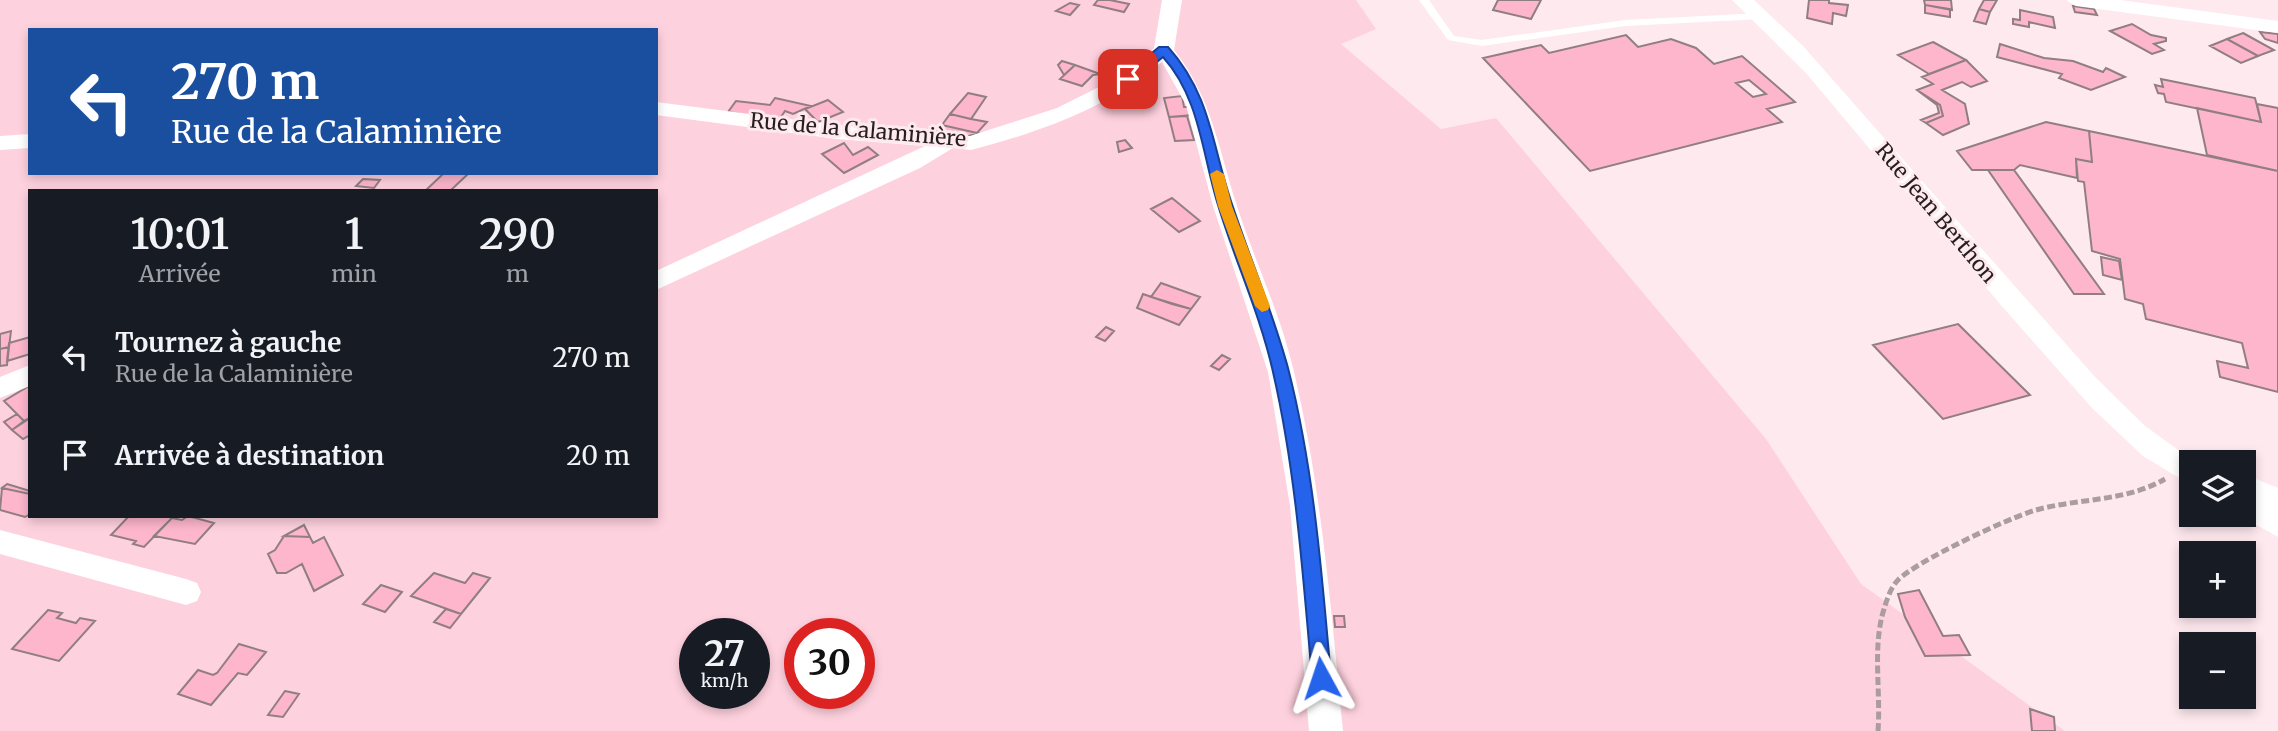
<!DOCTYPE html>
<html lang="fr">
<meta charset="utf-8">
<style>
body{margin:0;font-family:Merriweather,serif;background:#20242c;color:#f1f3f6;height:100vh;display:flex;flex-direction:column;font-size:26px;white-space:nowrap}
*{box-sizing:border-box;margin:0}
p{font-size:23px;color:#9ea1a6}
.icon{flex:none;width:38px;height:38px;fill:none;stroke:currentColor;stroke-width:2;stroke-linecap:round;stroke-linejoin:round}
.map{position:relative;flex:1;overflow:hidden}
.panel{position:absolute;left:28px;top:189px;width:630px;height:329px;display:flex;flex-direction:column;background:#171b24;border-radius:0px;box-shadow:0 4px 10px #0003}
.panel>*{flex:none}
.banner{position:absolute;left:28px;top:28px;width:630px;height:147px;border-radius:0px;box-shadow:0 4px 10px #0003;background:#1a4fa0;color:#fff;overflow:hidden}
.tools{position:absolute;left:2179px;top:450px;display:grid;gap:14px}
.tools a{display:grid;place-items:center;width:77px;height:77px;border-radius:0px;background:#171b24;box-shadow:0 4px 10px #0003;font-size:35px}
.speed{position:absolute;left:679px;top:618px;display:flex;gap:14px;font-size:35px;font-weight:700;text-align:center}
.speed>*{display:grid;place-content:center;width:91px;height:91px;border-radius:50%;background:#171b24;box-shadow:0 4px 10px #0003;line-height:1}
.speed small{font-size:18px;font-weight:400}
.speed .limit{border:10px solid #d22;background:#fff;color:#111}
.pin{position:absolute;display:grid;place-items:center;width:60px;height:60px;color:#fff;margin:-30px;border-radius:14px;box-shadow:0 4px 10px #0006}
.me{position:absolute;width:77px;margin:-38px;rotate:355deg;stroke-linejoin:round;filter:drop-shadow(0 0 5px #0008)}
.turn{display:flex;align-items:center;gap:24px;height:147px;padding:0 28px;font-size:32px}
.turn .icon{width:91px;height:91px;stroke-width:2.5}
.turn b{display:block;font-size:49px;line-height:60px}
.eta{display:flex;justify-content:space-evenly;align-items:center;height:119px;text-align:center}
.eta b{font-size:42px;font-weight:600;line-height:49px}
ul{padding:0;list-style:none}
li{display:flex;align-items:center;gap:21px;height:98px;padding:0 28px}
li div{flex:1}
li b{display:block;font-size:26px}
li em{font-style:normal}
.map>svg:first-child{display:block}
.green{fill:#fed1de;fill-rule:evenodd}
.building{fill:#fdb6cc;stroke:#907e83;stroke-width:2;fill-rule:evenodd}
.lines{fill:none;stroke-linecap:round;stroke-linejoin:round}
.path{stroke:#ab9ca0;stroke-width:5;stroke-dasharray:8 3.5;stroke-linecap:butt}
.service{fill:#fff;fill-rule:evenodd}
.minor{fill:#fff;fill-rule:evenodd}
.route{fill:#2563eb;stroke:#184099;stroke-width:2}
.slow{fill:#f59e0b}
.labels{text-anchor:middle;stroke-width:6;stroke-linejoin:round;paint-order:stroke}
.street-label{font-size:21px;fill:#251e20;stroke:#fee9ef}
</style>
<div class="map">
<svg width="2278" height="731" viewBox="0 0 2278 731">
<rect width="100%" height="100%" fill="#fee9ef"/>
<path class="green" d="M0,0H1356L1376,29L1341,44L1441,129L1496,118L1766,439L1861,584L2065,731H0ZM30,30H656V173H30ZM30,191H656V516H30ZM695,634H754V693H695ZM800,634H859V693H800Z"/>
<path class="building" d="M1098,0H1110L1129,4L1124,12L1094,5Z
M1498,0H1541L1531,19L1493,10Z
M1809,0H1829V3L1848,5L1846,16L1833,13L1832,24L1807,18Z
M1924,0H1951L1952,10L1925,5Z
M1984,0H1997L1990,12L1979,9Z
M1070,3L1079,5L1070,15L1056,11Z
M1925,5L1950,9V17L1925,13Z
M2073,6L2094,9L2097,15L2075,12Z
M1979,9L1990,12L1986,24L1974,21Z
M2020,10L2053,17L2055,28L2029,22V27L2013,24V19L2020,20Z
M2132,24L2151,35L2166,38V41L2154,44L2164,50L2152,54L2110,31Z
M2260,32L2278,34V43L2265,39Z
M2243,33L2274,50L2258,56L2227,39Z
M1626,35L1638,47L1671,39L1696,48L1714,64L1742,56L1795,102L1767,109L1782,122L1590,171L1483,58L1541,45L1549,53ZM1749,80L1766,94L1753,97L1736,83Z
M2227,39L2258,56L2241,63L2210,46Z
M1933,42L1966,60L1929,74L1898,55Z
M2000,44L2044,58L2073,61L2103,72L2106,68L2125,77L2091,90L2059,78L2062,74L1997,57Z
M1966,60L1987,81L1971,87L1962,82L1942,90L1965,104L1969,124L1943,135L1926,123L1943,116L1940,105L1917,90L1933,84L1922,77Z
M1062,61L1075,65L1064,75L1058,65Z
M1075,65L1100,74L1093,75L1082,86L1060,79Z
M2161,79L2255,98L2261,122L2166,102L2164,94L2158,93L2155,85L2163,87Z
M1917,90L1940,105L1943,116L1926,123L1921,120L1939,113L1937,105Z
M968,93L986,97L971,119L950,114Z
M1182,96L1184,107H1192L1194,115L1169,117L1164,98Z
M775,98L811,106L793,114L785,111L779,120L728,112L736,101L770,105Z
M828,100L843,112L818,122L805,109Z
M2257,104L2278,108V171L2207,155L2197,108L2261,122Z
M950,114L971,119L987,122L977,133L942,125Z
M1187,116L1194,140L1175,141L1169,117Z
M2046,122L2089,131L2092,162L2076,159L2077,178L2020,165L2014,170H1972L1957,151Z
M942,125L977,133L964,138L933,136Z
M2089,131L2278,171V392L2220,377L2217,361L2248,368L2242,343L2146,319L2143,304L2125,299L2120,259L2092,251L2084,182L2078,181L2076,159L2092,162Z
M1125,140L1132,148L1119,152L1117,142Z
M844,143L853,155L868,147L878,155L844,173L822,154Z
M1988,170H2014L2104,294H2074Z
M444,173H469L450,191H425Z
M363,179L380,180L374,188L356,186Z
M1172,198L1200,221L1179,232L1151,209Z
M2101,257L2119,261L2122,280L2103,275Z
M1161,283L1200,297L1191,309L1151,297Z
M1143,294L1172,304L1191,309L1179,325L1137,308Z
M1958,324L2030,395L1943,419L1873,345Z
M1106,327L1114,331L1105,341L1096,337Z
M11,331L9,347L0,349V334Z
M30,337V354L7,361L9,343Z
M9,347L7,365L0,366V349Z
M1222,355L1230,359L1219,370L1211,366Z
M29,386L30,418L24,421L4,401Z
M17,414L24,421L12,430L4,422Z
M30,418V435L23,439L12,430Z
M7,484L30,491V494L2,488Z
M2,488L30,494V514L25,517L0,510Z
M129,516H166L172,518L144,547L133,544L136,541L111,535Z
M188,516L214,523L195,544L154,536L172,518L182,520Z
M304,525L310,537L284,536Z
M284,536L310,537L313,543L324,537L343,575L314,591L302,564L286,573H277L268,554L275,550Z
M434,573L465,583L473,573L490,578L461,614L411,596Z
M381,585L402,592L385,612L363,604Z
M1919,590L1943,636L1959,635L1970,655L1925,656L1905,617L1898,594Z
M446,609L461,614L450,628L434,622Z
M48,610L62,613L57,618L76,623L80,618L95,621L59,661L12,649Z
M1334,616H1344L1345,627H1335Z
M239,644L266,652L247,675L238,673L211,705L178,694L198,670L213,675L217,673Z
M285,691L299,694L283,717L268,715Z
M2030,709L2054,717L2055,731H2032Z"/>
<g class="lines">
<path class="path" d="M1878,731C1881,691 1872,647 1884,609C1887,599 1891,587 1898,580C1917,561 2008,518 2036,510C2079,498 2125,502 2165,479"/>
<path class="service" d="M1419,0H1429L1454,36L1482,40L1625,20L1762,13L1767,16L1762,19L1625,26L1482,46L1448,40Z"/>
<path class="minor" d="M1162,0H1182L1174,50C1212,97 1219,151 1237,206C1255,262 1281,315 1294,372C1322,490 1331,611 1343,731H1309L1290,506L1268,372L1213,206L1186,105L1162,62C1108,108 1040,132 971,150L953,148L920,168L656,290V271L925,146L837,139L656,115V102L837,125L970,136L1057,108L1121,76L1154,48Z
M1732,0H1754L1803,46L2095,377L2145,426L2195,462H2191V485L2143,456L2092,408L2000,304L1806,73Z
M2066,0H2120L2278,21V33L2076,6Z
M30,134V148L0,150V136Z
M30,365V386L0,398V377Z
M2244,474L2278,488V537L2237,514H2244Z
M0,530L186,579L197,583L201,592L197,601L186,605L0,554Z"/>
</g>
<path class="route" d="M1159,47H1168C1212,96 1212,148 1233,207C1251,261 1273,313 1288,368C1314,469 1322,575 1331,678L1328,684L1321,687L1314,684L1312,678C1303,576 1296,472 1273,372C1260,314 1235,261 1218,205C1202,154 1200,98 1163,57L1132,82L1121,79Z"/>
<path class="slow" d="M1217,170L1224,174L1232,206L1270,306L1268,310L1262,312L1255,306L1218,206L1210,174Z"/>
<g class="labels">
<g class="street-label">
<text transform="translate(858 130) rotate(5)" y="7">Rue de la Calaminière</text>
<text transform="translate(1936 213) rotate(50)" y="7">Rue Jean Berthon</text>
</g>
</g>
</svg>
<div class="tools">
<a><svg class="icon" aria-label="layers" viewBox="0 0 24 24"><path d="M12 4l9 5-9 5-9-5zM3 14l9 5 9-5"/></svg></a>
<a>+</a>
<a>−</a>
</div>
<div class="speed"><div>27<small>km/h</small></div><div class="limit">30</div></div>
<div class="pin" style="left:1128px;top:79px;background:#d93025"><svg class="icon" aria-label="arrive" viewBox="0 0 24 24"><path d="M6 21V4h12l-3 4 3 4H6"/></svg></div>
<svg class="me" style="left:1321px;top:678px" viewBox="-20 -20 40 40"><path d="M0-17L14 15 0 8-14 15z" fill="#2563eb" stroke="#fff" stroke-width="4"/></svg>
<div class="banner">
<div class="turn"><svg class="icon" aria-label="left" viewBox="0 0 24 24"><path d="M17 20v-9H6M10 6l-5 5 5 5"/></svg><div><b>270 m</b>Rue de la Calaminière</div></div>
</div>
<section class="panel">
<div class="eta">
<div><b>10:01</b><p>Arrivée</p></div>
<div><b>1</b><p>min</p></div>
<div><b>290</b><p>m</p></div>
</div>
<ul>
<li><svg class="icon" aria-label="left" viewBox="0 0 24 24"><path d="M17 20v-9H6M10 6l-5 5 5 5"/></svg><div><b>Tournez à gauche</b><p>Rue de la Calaminière</p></div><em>270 m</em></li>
<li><svg class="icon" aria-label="arrive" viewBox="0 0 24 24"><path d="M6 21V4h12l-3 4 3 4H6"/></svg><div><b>Arrivée à destination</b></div><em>20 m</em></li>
</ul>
</section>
</div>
